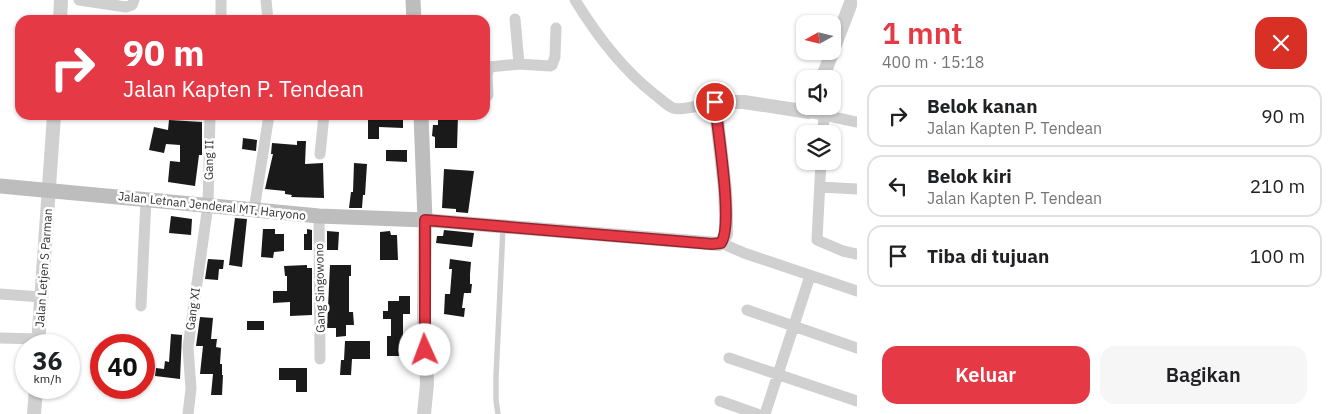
<!DOCTYPE html>
<html lang="id">
<meta charset="utf-8">
<style>
body{margin:0;font-family:"IBM Plex Sans",sans-serif;background:#f6f6f6;color:#202124;height:100vh;display:flex;flex-direction:column;font-size:19px;white-space:nowrap}
*{box-sizing:border-box;margin:0}
p{font-size:16px;color:#757577}
.icon{flex:none;width:28px;height:28px;fill:none;stroke:currentColor;stroke-width:2;stroke-linecap:round;stroke-linejoin:round}
.map{position:relative;flex:1;overflow:hidden}
.drawer{display:flex;flex-direction:column;background:#fff;width:475px}
.drawer>*{flex:none}
.top-card{position:absolute;left:15px;top:15px;width:475px;height:105px;border-radius:15px;box-shadow:0 1px 4px #0004;background:#e63946;color:#fff;overflow:hidden}
.needle{width:32px;rotate:262deg}
.tools{position:absolute;left:796px;top:15px;display:grid;gap:10px}
.tools a{display:grid;place-items:center;width:45px;height:45px;border-radius:10px;background:#fff;box-shadow:0 1px 4px #0004;font-size:25px}
.speed{position:absolute;left:15px;top:334px;display:flex;gap:10px;font-size:25px;font-weight:700;text-align:center}
.speed>*{display:grid;place-content:center;width:65px;height:65px;border-radius:50%;background:#fff;box-shadow:0 1px 4px #0004;line-height:1}
.speed small{font-size:12px;font-weight:400}
.speed .limit{border:8px solid #d22;background:#fff;color:#111}
.pin{position:absolute;display:grid;place-items:center;width:42px;height:42px;color:#fff;margin:-21px;border:2px solid #fff;border-radius:50%;box-shadow:0 1px 5px #0007}
.me{position:absolute;width:55px;margin:-28px;rotate:358deg;stroke-linejoin:round;filter:drop-shadow(0 0 4px #0008)}
.turn{display:flex;align-items:center;gap:18px;height:105px;padding:0 25px;font-size:22px}
.turn .icon{width:65px;height:65px;stroke-width:2.5}
.turn b{display:block;font-size:35px;line-height:42px}
.round{display:grid;place-items:center;flex:none;width:52px;height:52px;border-radius:15px;background:#f6f6f6}
.headline{display:flex;align-items:center;justify-content:space-between;height:85px;padding:0 25px}
h1{font-size:30px;font-weight:600;line-height:38px;color:#e63946}
.button{display:flex;gap:10px;margin-top:auto;padding:10px 25px}
.button a{flex:1;height:58px;border-radius:15px;background:#e63946;color:#fff;font-size:20px;font-weight:600;line-height:58px;text-align:center}
.button a+a{background:#f6f6f6;color:#202124}
ul{padding:0;list-style:none}
li{display:flex;align-items:center;gap:15px;height:62px;margin:0 10px 8px;padding:0 15px;border:2px solid #e0e0e0;border-radius:15px}
li div{flex:1}
li b{display:block;font-size:19px}
li em{font-style:normal}
main{display:flex;flex:1;min-height:0}
.map>svg:first-child{display:block}
.building{fill:#1a1a1a}
.lines{fill:none;stroke-linecap:round;stroke-linejoin:round}
.service{stroke:#d0d0d0;stroke-width:5.5}
.minor{stroke:#d0d0d0;stroke-width:11}
.tertiary{stroke:#d0d0d0;stroke-width:14}
.secondary{stroke:#bdbdbd;stroke-width:15}
.route-casing{stroke:#96252e;stroke-width:12}
.route{stroke:#e63946;stroke-width:9}
.labels{text-anchor:middle;stroke-width:5;stroke-linejoin:round;paint-order:stroke}
.street-label{font-size:12px;fill:#333;stroke:#fff}
</style>
<main>
<div class="map">
<svg width="857" height="414" viewBox="0 0 857 414">
<rect width="100%" height="100%" fill="#fff"/>
<path class="building" d="M438,115H458L457,148H435V137L432,136L433,125H438Z
M368,116L403,117V128L379,127V139H368Z
M169,120L202,122V155H199L195,186L168,182L170,161L180,162V145L166,144L164,153L149,150L154,127L168,130Z
M243,138L257,140L256,151L242,149Z
M297,141H306L305,164L323,163L324,198L291,197L292,195L285,194V191L265,189L273,154H271L272,143L297,145Z
M386,150H407V162L386,161Z
M354,163L367,164L365,195H363L362,208H349L351,192H353Z
M444,169L474,171L468,213L456,212V209L442,208Z
M171,216L192,219L191,235L169,233Z
M235,218L247,219L242,267L229,265Z
M263,229H275V234H284V251L274,252L273,258L261,257Z
M307,229L312,230V250H304V234H307Z
M444,230L474,233L472,247L436,243L437,236H443Z
M327,231L339,232L338,250H327Z
M390,231L391,235H397L398,260H380V232Z
M208,259L224,260L223,269H219L218,280L205,279Z
M450,259L471,262L470,274V284H472L471,293H464L462,308H465L464,317L444,314L445,294H450L452,269H449Z
M307,265V268H312V315L290,316V302L273,303V291H287V276H285L284,266Z
M330,265H351V276H349V312H353L354,325H346V336L336,337V328H327Z
M399,296H410V314H403V336H408L407,356H387V336H391V319H383V311H388V301H399Z
M200,317L213,318L211,339H217L216,347L221,348L220,364H222V375H223L222,395H211L213,374H200L203,346H196Z
M247,321H264V330H247Z
M171,334L182,335L180,379L155,376L156,368L164,369L165,361L169,362Z
M345,341H370V359H352L351,375H340L341,360H344Z
M279,368H307V392H296V380H279Z"/>
<g class="lines">
<path class="service" d="M498,414L496,400V377L503,227"/>
<path class="minor" d="M79,0L126,7L132,5L134,0
M221,0V20
M266,0L268,20
M575,0C597,36 621,68 654,94C660,98 666,105 673,108C682,111 705,104 715,102
M519,64L550,66L552,65L555,57L556,28
M485,99L488,95L487,76L489,67L519,64L515,19
M809,112L857,122
M823,134L824,115
M320,154L324,115
M821,161L817,240L843,251L857,254
M820,187L857,189
M254,210L269,115
M319,216L320,359
M721,243L744,253L857,291
M0,294L41,297
M141,306L146,199
M747,310L857,348
M0,338L39,339
M729,358L857,401
M720,401L757,414
M188,414L191,389L188,347L208,205L210,115
M765,414L810,276"/>
<path class="tertiary" d="M60,20L61,0
M822,79L852,0
M38,345L54,115
M34,414L36,388
M424,414L427,384L424,315L425,220L719,244L722,242L726,234V216L725,189L715,102H744L809,112L811,106"/>
<path class="secondary" d="M413,0L414,20
M0,186L319,216L425,220L421,115"/>
</g>
<g class="lines">
<defs>
<path id="route" d="M425,350V220L712,244L721,243C734,225 717,129 715,102"/>
</defs>
<use href="#route" class="route-casing"/>
<use href="#route" class="route"/>
</g>
<g class="labels">
<g class="street-label">
<text transform="translate(209 160) rotate(-89)" y="4">Gang II</text>
<text transform="translate(212 206) rotate(6)" y="4">Jalan Letnan Jenderal MT. Haryono</text>
<text transform="translate(44 268) rotate(-86)" y="4">Jalan Letjen S Parman</text>
<text transform="translate(320 288) rotate(-91)" y="4">Gang Singowono</text>
<text transform="translate(193 309) rotate(-82)" y="4">Gang XI</text>
</g>
</g>
</svg>
<div class="tools">
<a><svg class="needle" viewBox="-14 -14 28 28"><path d="M0-13l5 13h-10z" fill="#e53935"/><path d="M0 13l5-13h-10z" fill="#757577"/></svg></a>
<a><svg class="icon" aria-label="sound" viewBox="0 0 24 24"><path d="M4 9h4l5-4v14l-5-4H4zM17 9q2 3 0 6"/></svg></a>
<a><svg class="icon" aria-label="layers" viewBox="0 0 24 24"><path d="M12 4l9 5-9 5-9-5zM3 14l9 5 9-5"/></svg></a>
</div>
<div class="speed"><div>36<small>km/h</small></div><div class="limit">40</div></div>
<div class="pin" style="left:715px;top:102px;background:#d93025"><svg class="icon" aria-label="arrive" viewBox="0 0 24 24"><path d="M6 21V4h12l-3 4 3 4H6"/></svg></div>
<svg class="me" style="left:425px;top:350px" viewBox="-20 -20 40 40"><circle r="19" fill="#fff"/><path d="M0-13L10 11 0 6-10 11z" fill="#e63946"/></svg>
<div class="top-card">
<div class="turn"><svg class="icon" aria-label="right" viewBox="0 0 24 24"><path d="M7 20v-9h11M14 6l5 5-5 5"/></svg><div><b>90 m</b>Jalan Kapten P. Tendean</div></div>
</div>
</div>
<section class="drawer">
<div class="headline"><div><h1>1 mnt</h1><p>400 m · 15:18</p></div><a class="round" style="background:#d93025;color:#fff"><svg class="icon" aria-label="close" viewBox="0 0 24 24"><path d="M6 6l12 12M18 6L6 18"/></svg></a></div>
<ul>
<li><svg class="icon" aria-label="right" viewBox="0 0 24 24"><path d="M7 20v-9h11M14 6l5 5-5 5"/></svg><div><b>Belok kanan</b><p>Jalan Kapten P. Tendean</p></div><em>90 m</em></li>
<li><svg class="icon" aria-label="left" viewBox="0 0 24 24"><path d="M17 20v-9H6M10 6l-5 5 5 5"/></svg><div><b>Belok kiri</b><p>Jalan Kapten P. Tendean</p></div><em>210 m</em></li>
<li><svg class="icon" aria-label="arrive" viewBox="0 0 24 24"><path d="M6 21V4h12l-3 4 3 4H6"/></svg><div><b>Tiba di tujuan</b></div><em>100 m</em></li>
</ul>
<div class="button"><a>Keluar</a><a>Bagikan</a></div>
</section>
</main>
